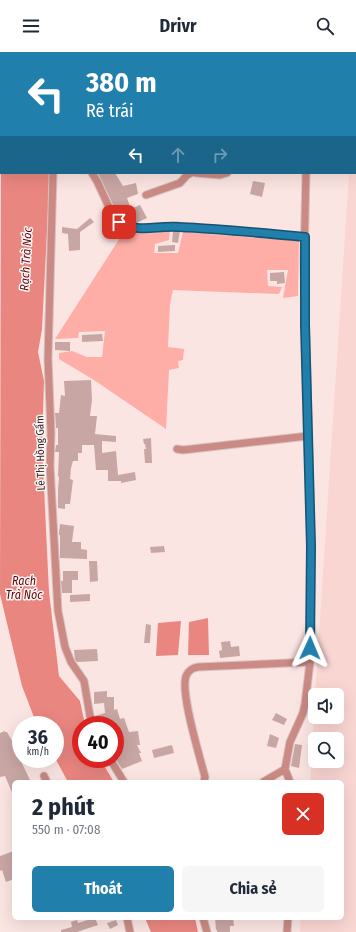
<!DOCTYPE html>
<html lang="vi">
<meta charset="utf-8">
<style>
body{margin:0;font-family:"Fira Sans Condensed",sans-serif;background:#f6f6f7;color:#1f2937;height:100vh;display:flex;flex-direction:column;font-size:15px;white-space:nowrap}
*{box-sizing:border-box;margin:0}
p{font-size:13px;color:#747a83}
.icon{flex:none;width:22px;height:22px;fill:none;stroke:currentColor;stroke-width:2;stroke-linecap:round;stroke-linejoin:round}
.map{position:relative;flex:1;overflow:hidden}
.side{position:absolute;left:12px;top:728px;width:332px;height:140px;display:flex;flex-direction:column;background:#fff;border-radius:6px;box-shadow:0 4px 16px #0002}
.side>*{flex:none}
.banner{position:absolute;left:0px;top:0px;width:356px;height:122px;box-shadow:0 4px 16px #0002;background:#217fac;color:#fff;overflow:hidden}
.fabs{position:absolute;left:308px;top:636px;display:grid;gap:8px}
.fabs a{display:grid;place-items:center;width:36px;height:36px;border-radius:6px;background:#fff;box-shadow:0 4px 16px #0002;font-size:20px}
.speed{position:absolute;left:12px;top:664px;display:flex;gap:8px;font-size:20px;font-weight:700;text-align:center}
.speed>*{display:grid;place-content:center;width:52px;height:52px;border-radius:50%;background:#fff;box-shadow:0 4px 16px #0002;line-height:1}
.speed small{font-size:10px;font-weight:400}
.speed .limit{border:6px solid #d22;background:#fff;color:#111}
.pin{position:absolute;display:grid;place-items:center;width:34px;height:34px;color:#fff;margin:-17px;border-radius:8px;box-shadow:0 2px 6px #0006}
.me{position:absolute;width:44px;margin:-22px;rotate:1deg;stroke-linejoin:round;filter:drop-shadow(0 0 3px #0008)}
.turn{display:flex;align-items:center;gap:14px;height:84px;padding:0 20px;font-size:18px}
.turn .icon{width:52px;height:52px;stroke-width:2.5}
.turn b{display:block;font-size:28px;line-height:34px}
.lanes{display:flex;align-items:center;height:38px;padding:0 20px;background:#0003;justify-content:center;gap:20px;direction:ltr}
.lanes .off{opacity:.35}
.round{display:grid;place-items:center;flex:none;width:42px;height:42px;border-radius:6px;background:#f6f6f7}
.head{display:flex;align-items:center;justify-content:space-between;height:68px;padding:0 20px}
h1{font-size:24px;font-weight:700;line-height:30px}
.button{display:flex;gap:8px;margin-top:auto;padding:8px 20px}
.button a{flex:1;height:46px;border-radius:6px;background:#217fac;color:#fff;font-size:16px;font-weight:700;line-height:46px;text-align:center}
.button a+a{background:#f6f6f7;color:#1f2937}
header{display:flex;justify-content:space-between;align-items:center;height:52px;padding:0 20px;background:#fff;font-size:18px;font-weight:700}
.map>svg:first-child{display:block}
.built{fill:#fad6d3;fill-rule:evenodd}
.green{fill:#feaea7}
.water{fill:#ea8680}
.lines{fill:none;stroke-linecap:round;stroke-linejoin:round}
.river{stroke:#ea8680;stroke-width:13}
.building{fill:#c8a6a3}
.minor-casing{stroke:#d6c2c0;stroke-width:9}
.minor{stroke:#cc8a84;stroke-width:7}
.route-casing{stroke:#155370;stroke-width:10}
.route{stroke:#217fac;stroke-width:7}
.labels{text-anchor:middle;stroke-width:3;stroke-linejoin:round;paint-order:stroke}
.street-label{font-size:11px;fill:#2d201f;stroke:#fef6f5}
.water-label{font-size:12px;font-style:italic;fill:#5d0009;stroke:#fef6f5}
</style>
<header><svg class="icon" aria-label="menu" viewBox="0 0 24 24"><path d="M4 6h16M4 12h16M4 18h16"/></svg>Drivr<svg class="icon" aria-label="search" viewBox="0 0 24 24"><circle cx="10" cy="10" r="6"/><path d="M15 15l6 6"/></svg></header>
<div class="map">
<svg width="356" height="880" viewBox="0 0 356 880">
<rect width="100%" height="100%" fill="#fbe5e3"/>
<path class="built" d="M356,21V880H300L301,866H342V730H310L315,649V665H337V643H315L349,121H355ZM315,687H337V709H315Z"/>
<path class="green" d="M170,177L169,188L155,192L154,201H178L183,180L299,189L298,244L283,246L288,218H267L268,234L282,235L279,242L173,238L170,252L168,295L184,297L183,308L178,309L179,316L169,318L166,377L94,328L59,307V301L72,299L87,305H102L105,279L79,280L78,286L55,287L125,178L150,181Z"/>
<path class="water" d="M1,76V121H50L42,277L38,300L44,329L42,393L49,540L59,624L80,649L85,673H81V707H100L114,730H68L55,706V673H37L22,634L0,542Z
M208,566L209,603H188L189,570Z
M181,569L178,603L156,604L158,571Z
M150,866H195L198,880H160Z"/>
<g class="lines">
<path class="river" d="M152,866L158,880"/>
</g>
<path class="building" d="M98,121H115L123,134L136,131L138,142L127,146L131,157L140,153L147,166L136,171H131L125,168L123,163H118Z
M253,129L265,131L262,145L250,142Z
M90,166L94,170L80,180V198L69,199L68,182L62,181V175L77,177Z
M173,179H180L178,191L172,190Z
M175,193V199L158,200V194Z
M284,220L285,231L277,232V229H270V221Z
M102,282L103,289L82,290V283Z
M55,290H70V299L55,298Z
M91,328L92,348L90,364H97L95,382L116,384V390L102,389V401L116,399L118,423L135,420L136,428L121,431V429H108V418H96L94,393H82V401H78V409H73L71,416L70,427L73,428L70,452H65V457L58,456V438L59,425L58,424L59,400H55L56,393H58V376H56L55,361H59L61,343L65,344L64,329Z
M151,386L152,411H145L144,397H146L145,392H144L143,387Z
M60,472L74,474L72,490H81V497L87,498V507L60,506V483H59V480Z
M164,494L165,500L151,501L150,495Z
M89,509H97L98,529L90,530Z
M63,519H78V528H72V541H62L61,529H63Z
M90,542V549L70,550V543Z
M146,572L151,573L150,591H144Z
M230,589L231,595L239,594L240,604L220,606L219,599L222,598L221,590Z
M97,597L98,609L77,610L75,608L74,598Z
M107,639V645H114V658L117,657L120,667L124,666L129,680L138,679L140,693H137L141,701H139L142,709L122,717L115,706V673H108L106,668L98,670L95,664L105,661L104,651L94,652V640Z
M276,661L287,667L284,673L272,668Z
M5,679V680H7L17,697L21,694V701L18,703L31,730H14V745L5,724L0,725V681Z
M270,682L279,686L276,696L267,694Z
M295,692L302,693L299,716L291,714Z
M172,693L174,701L154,706L152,698Z
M14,799V827L6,830L2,818L0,819V804Z
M94,866H95L98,873L77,880H61V878L72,875L71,870L77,868L78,871Z
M215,866H233L234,874H230V880H217V878H216Z
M116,868L118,873L110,877L107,871Z"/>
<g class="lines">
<defs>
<path id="minor" d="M65,1V0
M319,1V0
M53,121L48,307L51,381L50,414L58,559L65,595L71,610L84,629L90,664L94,673
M92,121L97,129L114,166L119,170L130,176L148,177L177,174L305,185
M196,121L220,123L227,121
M146,143L180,131L187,123L191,121
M177,397L183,398L308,384
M110,707L124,730
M44,724L47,730
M204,730L205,725C200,705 180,641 186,624C189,618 192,616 198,615L310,610
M263,730L285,717
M290,730L285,717L290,690L303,661L305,652L310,610L311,494L304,209L306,121
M127,866L130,880
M203,866L207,880
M287,880L288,866"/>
</defs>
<use href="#minor" class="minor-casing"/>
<use href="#minor" class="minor"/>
</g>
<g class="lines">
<defs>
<path id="route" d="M119,170C142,182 155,173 179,175C221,177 263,181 305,185V273L311,494L310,596"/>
</defs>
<use href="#route" class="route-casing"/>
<use href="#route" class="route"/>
</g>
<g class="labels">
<g class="street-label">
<text transform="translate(40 401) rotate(-91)" y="4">Lê Thị Hồng Gấm</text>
</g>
<g class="water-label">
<text transform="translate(26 207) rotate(-87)" y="4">Rạch Trà Nóc</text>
<text x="24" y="533">Rạch<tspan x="24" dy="14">Trà Nóc</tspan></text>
</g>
</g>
</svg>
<div class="fabs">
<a><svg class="icon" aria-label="sound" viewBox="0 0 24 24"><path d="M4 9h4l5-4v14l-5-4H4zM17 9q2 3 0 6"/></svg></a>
<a><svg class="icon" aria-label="search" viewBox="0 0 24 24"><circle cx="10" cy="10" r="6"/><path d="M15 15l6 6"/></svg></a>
</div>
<div class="speed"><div>36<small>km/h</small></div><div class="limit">40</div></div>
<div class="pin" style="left:119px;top:170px;background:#d93025"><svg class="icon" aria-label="arrive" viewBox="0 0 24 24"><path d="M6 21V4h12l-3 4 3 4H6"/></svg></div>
<svg class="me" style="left:310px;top:596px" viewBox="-20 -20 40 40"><path d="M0-17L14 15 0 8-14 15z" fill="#217fac" stroke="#fff" stroke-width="4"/></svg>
<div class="banner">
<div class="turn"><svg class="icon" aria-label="left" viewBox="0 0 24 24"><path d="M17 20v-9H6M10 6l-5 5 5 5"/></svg><div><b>380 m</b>Rẽ trái</div></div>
<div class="lanes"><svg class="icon" aria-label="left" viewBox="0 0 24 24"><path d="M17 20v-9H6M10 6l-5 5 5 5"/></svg><svg class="icon off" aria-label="ahead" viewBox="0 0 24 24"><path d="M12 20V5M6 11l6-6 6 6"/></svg><svg class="icon off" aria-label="right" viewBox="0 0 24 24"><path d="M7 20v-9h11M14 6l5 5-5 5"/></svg></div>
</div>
<section class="side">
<div class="head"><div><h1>2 phút</h1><p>550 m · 07:08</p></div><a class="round" style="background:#d93025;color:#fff"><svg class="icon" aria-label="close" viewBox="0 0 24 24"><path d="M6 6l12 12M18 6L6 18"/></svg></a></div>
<div class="button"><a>Thoát</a><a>Chia sẻ</a></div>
</section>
</div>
